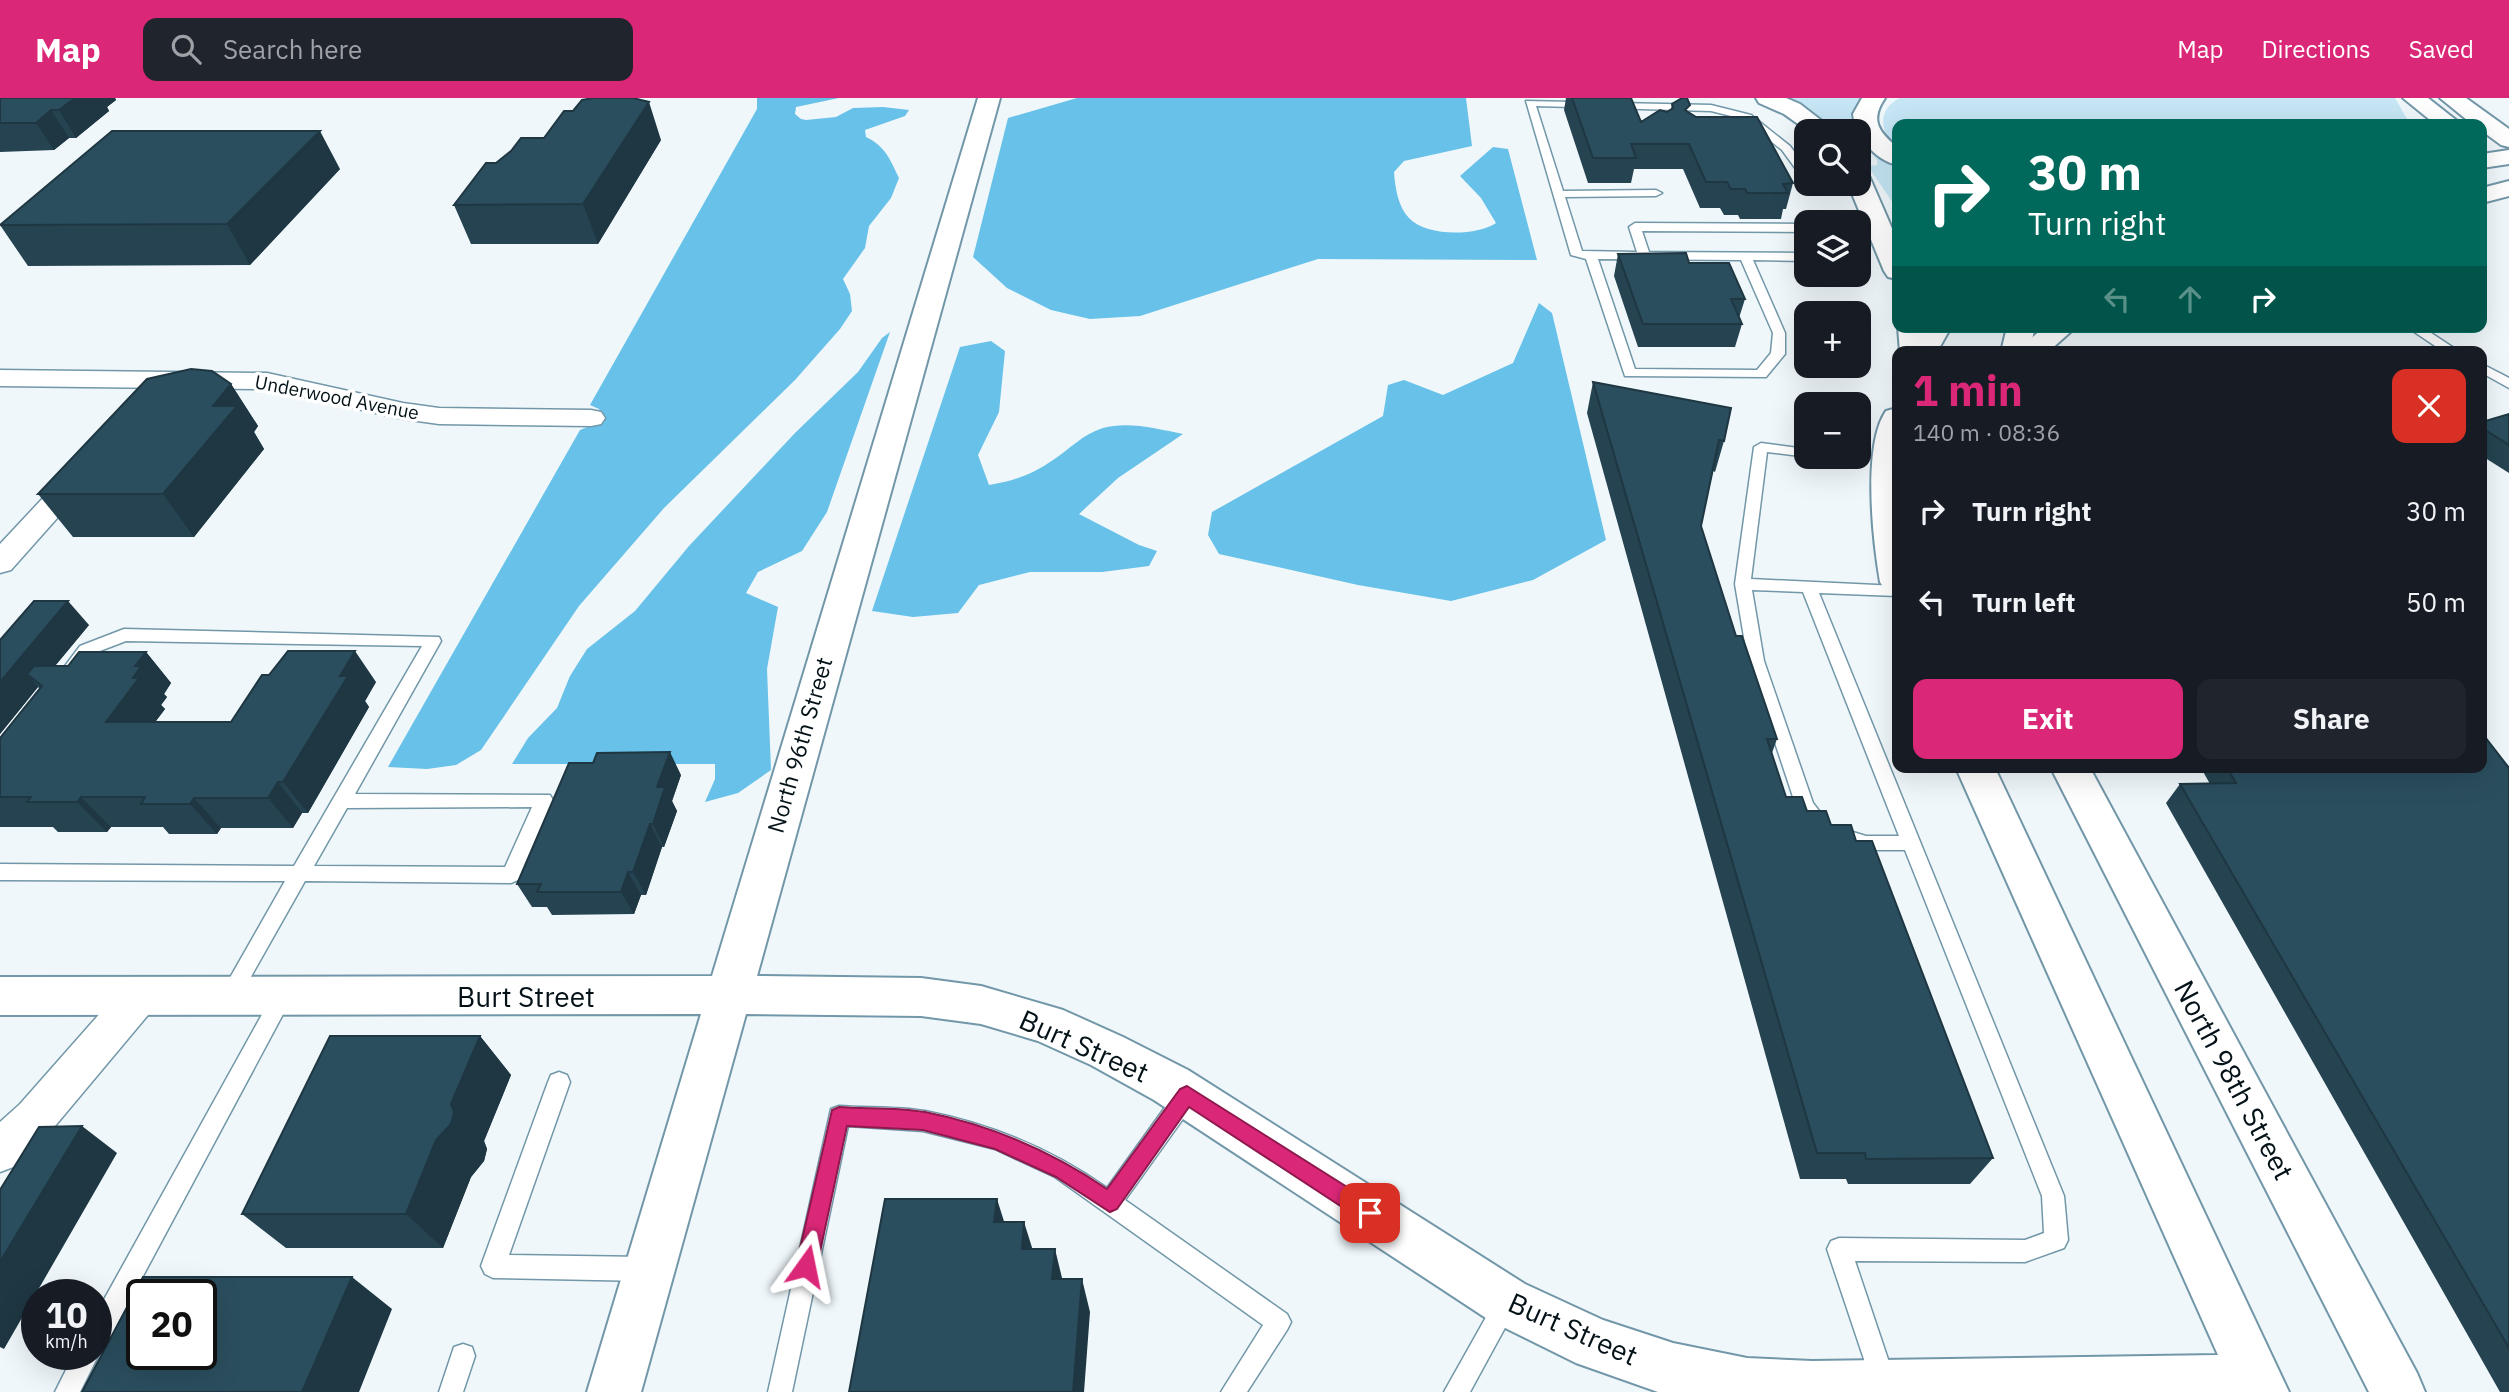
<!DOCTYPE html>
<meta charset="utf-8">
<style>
body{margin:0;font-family:"IBM Plex Sans",sans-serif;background:#20242c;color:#f1f3f6;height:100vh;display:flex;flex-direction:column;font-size:26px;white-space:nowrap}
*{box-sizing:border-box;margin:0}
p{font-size:23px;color:#9ea1a6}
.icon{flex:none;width:38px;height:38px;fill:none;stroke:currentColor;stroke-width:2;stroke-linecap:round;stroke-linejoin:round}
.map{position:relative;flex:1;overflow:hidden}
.drawer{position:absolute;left:1892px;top:248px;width:595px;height:427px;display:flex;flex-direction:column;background:#171b24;border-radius:14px;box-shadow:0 7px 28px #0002}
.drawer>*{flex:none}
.banner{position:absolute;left:1892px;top:21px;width:595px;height:214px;border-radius:14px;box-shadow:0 7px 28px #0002;background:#00695c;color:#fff;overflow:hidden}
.buttons{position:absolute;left:1794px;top:21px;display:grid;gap:14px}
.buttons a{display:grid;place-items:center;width:77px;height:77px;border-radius:14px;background:#171b24;box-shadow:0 7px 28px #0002;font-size:35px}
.speed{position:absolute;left:21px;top:1181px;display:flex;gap:14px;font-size:35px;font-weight:700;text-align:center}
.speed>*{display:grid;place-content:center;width:91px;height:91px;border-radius:50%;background:#171b24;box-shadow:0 7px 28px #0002;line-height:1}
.speed small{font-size:18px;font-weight:400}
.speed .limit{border:4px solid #111;border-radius:10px;background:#fff;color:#111}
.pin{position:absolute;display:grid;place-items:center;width:60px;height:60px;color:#fff;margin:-30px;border-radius:14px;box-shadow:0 4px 10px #0006}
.me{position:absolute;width:77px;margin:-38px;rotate:12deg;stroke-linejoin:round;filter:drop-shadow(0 0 5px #0008)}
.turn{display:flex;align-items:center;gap:24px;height:147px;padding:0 21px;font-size:32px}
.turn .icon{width:91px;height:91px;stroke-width:2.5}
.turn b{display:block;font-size:49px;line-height:60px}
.lanes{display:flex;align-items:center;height:66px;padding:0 21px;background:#0003;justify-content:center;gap:35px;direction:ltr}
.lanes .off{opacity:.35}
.round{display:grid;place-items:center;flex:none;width:74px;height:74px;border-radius:14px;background:#20242c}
.headline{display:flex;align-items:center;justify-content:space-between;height:119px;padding:0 21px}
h1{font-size:42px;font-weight:700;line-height:52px;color:#db2777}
.primary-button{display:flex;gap:14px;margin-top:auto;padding:14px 21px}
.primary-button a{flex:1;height:80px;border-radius:14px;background:#db2777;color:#fff;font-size:28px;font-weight:700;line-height:80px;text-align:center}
.primary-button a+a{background:#20242c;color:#f1f3f6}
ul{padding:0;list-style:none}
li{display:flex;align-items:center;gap:21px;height:91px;padding:0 21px}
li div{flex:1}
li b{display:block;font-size:26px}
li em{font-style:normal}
header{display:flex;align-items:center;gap:42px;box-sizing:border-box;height:98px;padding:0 35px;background:#db2777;color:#fff}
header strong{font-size:33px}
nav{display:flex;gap:38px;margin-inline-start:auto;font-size:24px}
.search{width:490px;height:63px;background:#20242c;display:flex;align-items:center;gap:18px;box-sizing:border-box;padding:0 24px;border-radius:14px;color:#9ea1a6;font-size:26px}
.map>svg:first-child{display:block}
.green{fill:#c6e6f5}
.forest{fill:#67c1e8}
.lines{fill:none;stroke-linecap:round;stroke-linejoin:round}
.lane-casing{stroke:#7297a8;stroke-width:3}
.street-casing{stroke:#7297a8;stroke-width:3}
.secondary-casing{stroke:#7297a8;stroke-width:4}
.highway-casing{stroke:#7297a8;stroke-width:4}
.lane{fill:#fff;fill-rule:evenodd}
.street{fill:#fff;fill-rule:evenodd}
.secondary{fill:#fff;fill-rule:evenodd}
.highway{fill:#fff;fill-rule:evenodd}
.wall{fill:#254351}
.shaded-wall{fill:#1e3742}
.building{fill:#2b4e5e;stroke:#1e3742;stroke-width:2;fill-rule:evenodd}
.route{fill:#db2777;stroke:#8e194d;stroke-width:2}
.labels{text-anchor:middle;stroke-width:7;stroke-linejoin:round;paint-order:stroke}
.far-street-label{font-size:19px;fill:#041218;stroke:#fff}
.street-label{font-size:23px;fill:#041218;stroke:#fff}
.near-street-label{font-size:28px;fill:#041218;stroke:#fff}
</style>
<header>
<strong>Map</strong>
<div class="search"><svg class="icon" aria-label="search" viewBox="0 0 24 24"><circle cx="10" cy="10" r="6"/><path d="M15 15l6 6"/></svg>Search here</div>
<nav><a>Map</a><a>Directions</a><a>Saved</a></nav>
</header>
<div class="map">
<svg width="2509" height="1294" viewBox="0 0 2509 1294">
<rect width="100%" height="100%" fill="#eff7fb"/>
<path class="green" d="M1780,0H1865L1872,51L1897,70V111L1868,68L1877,67V62L1859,40L1858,33H1847L1831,22L1825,23Z
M1900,0H2395L2410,26H1897V50C1879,34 1877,11 1900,0Z"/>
<path class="forest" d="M757,0H839L796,9L795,16L801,21L806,22L836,19L853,10L883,9L909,12L905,18L865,32L866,39C885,48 890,61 899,80L891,100L869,128L865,150L843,181L850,196L852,213L840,231L795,282L664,410L579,508L481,652L456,667L427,671L388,669L580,332L597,325L602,317L599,311L590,307L757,11Z
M1077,0H1466L1472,48L1404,63L1394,74C1395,89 1398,109 1409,120C1426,139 1477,138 1496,125L1481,100L1460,78L1493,49L1508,51L1537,162L1318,161L1140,218L1090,221L1051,212L1007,190L973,159L1008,20Z
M1539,205L1552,215L1606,442L1533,482L1451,503L1358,487L1219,456L1208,437L1212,414L1383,318L1388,287L1404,282L1443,297L1513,265Z
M890,234L827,414L802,453L758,474L746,495L778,509L767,571L771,672L738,695L705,704L715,681V666H512L528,640L557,610L570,578L587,551L635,513L689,448L795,335L858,274L882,240Z
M991,243L1005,253L999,314L978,357L989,387C1014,383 1033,376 1053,362C1070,351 1083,336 1103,330C1128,323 1158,331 1183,336L1118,380L1079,416L1139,447L1157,453L1149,468L1102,474H1030L979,487L958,515L913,519L872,513L960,249Z"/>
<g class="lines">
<defs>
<path id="lane" d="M1526,3L1711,7L1751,17L1790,48L1806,70V79L1801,78L1782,52L1743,21L1711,13L1536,8L1563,93L1656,92L1662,95L1656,98L1565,99L1582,153L1637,154L1629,129L1635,125L1806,126V134L1642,133L1649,154L1806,155V163L1753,162L1785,235V256L1766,279L1625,278L1586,161L1571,157ZM1598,161L1741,162L1773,235L1771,255L1757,272L1635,271Z
M2407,229H2422L2460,254H2444Z
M2482,266L2509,280V290L2482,275Z
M1761,345L1806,351L1808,359L1767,354L1751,481L1897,488V498L1819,495L2064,1098L2068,1142L2064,1150L2025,1164L1855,1163L1899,1294H1875L1827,1151L1831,1143L1839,1140L2025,1142L2044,1135L2042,1098L1905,752H1866L1817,737L1796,708L1748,563L1735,486L1754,349ZM1752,492L1803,494L1899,738H1866L1830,727L1813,705L1764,563Z
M124,531L439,539L441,543L355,696L550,697L553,702L518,782L511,785L305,783L236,905L229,908L222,905L219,899L285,783L0,782V766L294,768L422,548L126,543L92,556L76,576H64L62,572L80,548ZM532,709L505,769L314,768L347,710Z
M282,890L289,893L292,899L289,905L105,1249L97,1252L99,1256L80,1294H55L74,1256H96V1216L275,893Z
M559,974L567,977L570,984L509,1157L646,1159L654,1163L658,1171L654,1179L646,1183L493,1180L485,1176L481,1168L548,984L551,977Z
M1187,987L1195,990L1198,997L1195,1004L1125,1102L1287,1216L1291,1224L1287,1232L1247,1294H1221L1263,1227L1055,1079L995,1051L923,1033L848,1028L792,1294H768L831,1011L839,1008C867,1010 897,1008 925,1013C991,1026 1052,1051 1107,1090L1179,990Z
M1507,1192L1515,1196L1519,1204L1470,1294H1444L1499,1196Z
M463,1246L472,1249L475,1258L463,1294H439L454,1249Z"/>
<path id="street" d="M0,272L267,275L403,305L439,310L591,312L601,314L605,320L601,326L591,328L439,326L403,321L267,291L0,288Z
M81,367L91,370L95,376L91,382L11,472L0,475V446L71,370Z
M139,881L153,887L159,899L153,911L50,1034L16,1068L0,1074V1024L20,1006L125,887Z"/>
<path id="secondary" d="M978,0H1000L757,878L921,880L981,888L1063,912L1123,939L1188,972L1525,1186L1603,1222L1673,1245L1747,1260L1812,1263L2218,1257L1956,670H1995L2289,1294H1658L1576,1265L1489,1222L1154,1002L1091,967L1038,943L981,926L921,918L746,916L641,1294H587L701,916L0,917V879L712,878Z
M2403,0H2428L2461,26H2435Z
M2440,0H2466L2509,31V49L2501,47L2482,33V26H2472Z
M2509,52V66L2482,70V56Z
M2509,83V98L2482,105V90Z
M1923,229H1951L1937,254H1908Z
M2044,229H2076L2048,254H2016Z
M1897,310V495L1885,492L1880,484C1873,443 1862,348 1886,313Z
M2051,670H2090L2417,1275L2425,1294H2369Z"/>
<path id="highway" d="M1756,0H1786L1800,6L1835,33H1808L1784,16L1759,5Z
M1862,0H1885C1870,22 1878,33 1897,49V67C1875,62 1855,38 1853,16Z
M1858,73L1867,75L1870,80L1897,142V181L1888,179L1884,173L1848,86H1858Z
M1898,229H1926L1928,254H1900Z
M2007,229H2035L2029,254H2001Z"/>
</defs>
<use href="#lane" class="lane-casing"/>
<use href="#street" class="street-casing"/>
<use href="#secondary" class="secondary-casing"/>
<use href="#highway" class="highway-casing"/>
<use href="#lane" class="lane"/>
<use href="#street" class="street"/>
<use href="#secondary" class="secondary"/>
<use href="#highway" class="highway"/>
</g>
<path class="wall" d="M0,0H115L116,2L107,9L109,13L76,40H69L54,52L0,54Z
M1566,0H1631L1641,24L1667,14L1671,12L1672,6L1688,14L1793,85L1786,111H1783L1781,121H1740L1738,117H1724L1720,110H1700L1683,71H1634L1631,85H1588L1564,12Z
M661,42L598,146H471L454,107L496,65L511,53Z
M340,71L250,167L28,168L0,127Z
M1618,156L1689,165L1745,201L1739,220L1742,226L1735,249H1638L1614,178Z
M1593,284L1724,343L1715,374L1713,373L1701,428L1736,538L1777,641L1772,655L1786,699L1856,743L1993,1060L1970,1086H1848L1846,1081H1800L1587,315Z
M231,286L258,328L254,334L264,351L194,439H73L38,396Z
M2509,316V375L2482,358V324Z
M89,527L55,568H68L146,554L171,585L164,596L167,599L161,607L165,611L155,624H231L376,584L365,603L369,609L308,715H302L293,730H221L217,736H169L163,729H111L107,734H58L53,729H0V640L40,591L38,589L0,636V542Z
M2201,670H2509V1294H2500L2166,705L2180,686H2210Z
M681,677L672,703L677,713L664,749H662L646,797H641L634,816L552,817L547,809H532L517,786Z
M480,938L511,977L484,1043L487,1051L484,1063L471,1079L443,1150H286L242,1116Z"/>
<path class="shaded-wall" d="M75,0H115L116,2L107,9L109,13L76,40L59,12Z
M649,4L661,42L598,146L583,106Z
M51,12L69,40L54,52L36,25Z
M320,33L340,71L250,167L227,126Z
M231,286L258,328L254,334L264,351L194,439L163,396L213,308Z
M68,503L89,527L40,586L27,576L38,589L0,636V584Z
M355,553L376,584L365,603L369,609L308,715L283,684L340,578Z
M146,554L171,585L164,596L167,599L161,607L165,611L133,654L106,624L133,580L135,568Z
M670,654L681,677L672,703L677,713L664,749L653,726L657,689Z
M278,684L302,715L293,730L268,700Z
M81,699L111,729L107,734L77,704Z
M194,700L221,730L217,736L190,706Z
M650,726L662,749L646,797L633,774Z
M628,774L641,797L634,816L621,794Z
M480,938L511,977L484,1043L487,1051L484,1063L471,1079L443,1150L406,1116Z
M82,1028L117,1055L4,1251L0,1249V1164Z
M997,1101L1008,1136L994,1124Z
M1024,1124L1035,1159L1022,1151Z
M1055,1151L1063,1184L1052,1181Z
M352,1179L392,1211L359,1294H302Z
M1082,1181L1090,1214L1084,1294H1073Z"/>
<path class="building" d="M0,0H75L59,12H51L36,25H0Z
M593,0H633L649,4L583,106L454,107L486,65H496L511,53L521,40H544L564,13H573L582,2Z
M1572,0H1631L1641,24L1660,12L1667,14L1673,10L1672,6L1682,0H1687L1690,7L1685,12L1696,19H1757L1793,85L1783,86L1788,95H1747L1745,91H1731L1727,84H1706L1689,46H1631L1636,60H1593Z
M112,33H320L227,126L0,127Z
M1686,155L1689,165H1729L1745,201H1731L1742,226H1643L1618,156Z
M191,271L212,273L231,286L213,308H237L163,396H38L147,281Z
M1593,284L1731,310L1724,343L1719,342L1701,428L1736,538H1742L1777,641H1767L1786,699H1802L1807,713H1826L1831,727H1851L1856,743H1872L1993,1060L1866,1061L1865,1055H1817Z
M2509,316V347L2482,330V324Z
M34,503H68L0,584V542Z
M288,553H355L340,578H348L283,684H278L268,700H194L190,706H141L145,699H81L77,704H27L31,699H0V640L42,588L27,576L34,568H68L79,554H146L135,568H141L133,580H139L106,624H231L262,577H269Z
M2482,635L2509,670V1250L2180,686L2236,685L2227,670H2482Z
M670,654L657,689H665L653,726H650L633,774H628L621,794H537L541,786H517L569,665H593L597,655Z
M330,938H480L451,1006L454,1014L451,1026L436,1042L406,1116H242Z
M82,1028L0,1164V1092L39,1029Z
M885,1101H997L994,1124H1024L1022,1151H1055L1052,1181H1082L1073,1294H849Z
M143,1179H352L302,1294H82ZM142,1197H201V1256H142Z"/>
<path class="route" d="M1187,988L1377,1108L1380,1115L1377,1122L1370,1125L1362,1122L1189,1009L1117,1111L1110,1114L1056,1079L995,1051L923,1032L847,1028L817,1168L814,1176L806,1179L799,1176L796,1168L832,1012L839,1009C867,1011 897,1009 925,1014C991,1027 1051,1053 1107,1091L1180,991Z"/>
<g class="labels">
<g class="far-street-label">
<text transform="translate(337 299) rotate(11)" y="7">Underwood Avenue</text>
</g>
<g class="street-label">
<text transform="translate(800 647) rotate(-74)" y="8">North 96th Street</text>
</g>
<g class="near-street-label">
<text x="526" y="909">Burt Street</text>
<text transform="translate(1084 948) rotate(24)" y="10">Burt Street</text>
<text transform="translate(2234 982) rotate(62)" y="10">North 98th Street</text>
<text transform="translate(1573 1231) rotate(24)" y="10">Burt Street</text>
</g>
</g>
</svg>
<div class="buttons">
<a><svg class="icon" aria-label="search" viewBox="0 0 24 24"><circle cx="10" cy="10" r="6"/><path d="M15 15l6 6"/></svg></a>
<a><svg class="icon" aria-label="layers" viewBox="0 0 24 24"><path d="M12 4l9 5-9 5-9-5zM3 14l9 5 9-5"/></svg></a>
<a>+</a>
<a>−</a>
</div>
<div class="speed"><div>10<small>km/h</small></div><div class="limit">20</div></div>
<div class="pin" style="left:1370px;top:1115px;background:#d93025"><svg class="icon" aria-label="arrive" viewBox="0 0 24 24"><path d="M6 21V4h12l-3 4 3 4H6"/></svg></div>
<svg class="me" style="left:806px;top:1168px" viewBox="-20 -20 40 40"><path d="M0-17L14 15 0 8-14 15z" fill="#db2777" stroke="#fff" stroke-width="4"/></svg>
<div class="banner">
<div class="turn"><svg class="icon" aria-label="right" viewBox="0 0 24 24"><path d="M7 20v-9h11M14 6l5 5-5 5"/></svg><div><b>30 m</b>Turn right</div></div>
<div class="lanes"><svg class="icon off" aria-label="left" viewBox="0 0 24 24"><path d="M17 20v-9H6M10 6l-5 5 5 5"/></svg><svg class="icon off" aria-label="ahead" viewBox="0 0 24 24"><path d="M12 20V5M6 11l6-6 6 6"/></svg><svg class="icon" aria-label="right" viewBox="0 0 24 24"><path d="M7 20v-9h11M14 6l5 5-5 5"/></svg></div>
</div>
<section class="drawer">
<div class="headline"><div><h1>1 min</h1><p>140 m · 08:36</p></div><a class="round" style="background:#d93025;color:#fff"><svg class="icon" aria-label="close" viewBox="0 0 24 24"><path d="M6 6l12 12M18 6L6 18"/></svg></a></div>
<ul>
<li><svg class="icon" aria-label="right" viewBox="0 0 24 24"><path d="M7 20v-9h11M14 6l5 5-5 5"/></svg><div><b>Turn right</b></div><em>30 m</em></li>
<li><svg class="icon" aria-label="left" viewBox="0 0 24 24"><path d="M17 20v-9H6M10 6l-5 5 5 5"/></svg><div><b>Turn left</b></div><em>50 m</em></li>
</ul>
<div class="primary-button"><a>Exit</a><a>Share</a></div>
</section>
</div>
